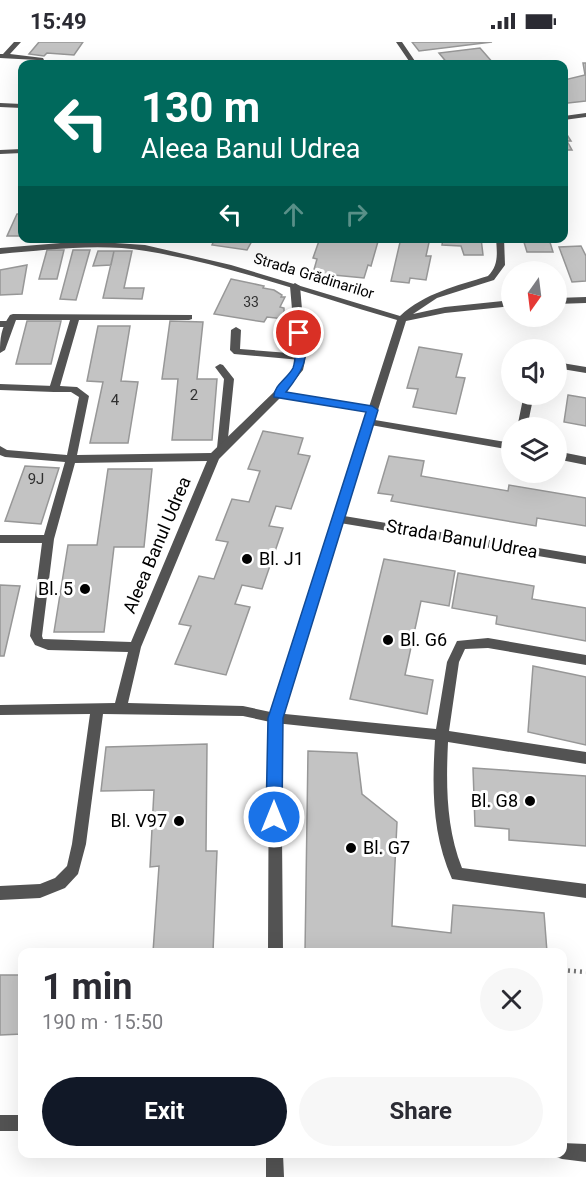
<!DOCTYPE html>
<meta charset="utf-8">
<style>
body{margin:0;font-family:Roboto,sans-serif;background:#f7f7f7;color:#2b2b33;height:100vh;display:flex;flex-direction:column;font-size:22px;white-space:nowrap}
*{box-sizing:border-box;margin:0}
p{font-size:20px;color:#7c7c81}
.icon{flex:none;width:33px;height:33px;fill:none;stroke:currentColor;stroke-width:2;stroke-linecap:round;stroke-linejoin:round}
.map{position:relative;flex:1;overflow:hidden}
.details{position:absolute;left:18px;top:906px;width:549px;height:210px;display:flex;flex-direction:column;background:#fff;border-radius:12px;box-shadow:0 6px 24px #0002}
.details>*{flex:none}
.banner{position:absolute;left:18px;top:18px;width:550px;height:183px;border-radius:12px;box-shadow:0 6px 24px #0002;background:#00695c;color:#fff;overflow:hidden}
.needle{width:39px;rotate:194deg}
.controls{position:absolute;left:501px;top:219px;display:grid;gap:12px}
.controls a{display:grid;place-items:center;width:66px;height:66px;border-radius:50%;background:#fff;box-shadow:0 6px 24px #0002;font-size:30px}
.pin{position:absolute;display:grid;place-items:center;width:51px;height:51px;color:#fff;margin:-26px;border:3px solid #fff;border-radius:50%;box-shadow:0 2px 6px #0007}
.me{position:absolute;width:66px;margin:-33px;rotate:0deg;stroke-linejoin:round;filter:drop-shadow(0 0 4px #0008)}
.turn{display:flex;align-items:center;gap:21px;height:126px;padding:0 24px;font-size:27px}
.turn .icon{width:78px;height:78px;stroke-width:2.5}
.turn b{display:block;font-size:42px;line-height:51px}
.lanes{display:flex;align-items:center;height:57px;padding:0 24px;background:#0003;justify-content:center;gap:30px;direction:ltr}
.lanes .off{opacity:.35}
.round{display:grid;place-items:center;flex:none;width:63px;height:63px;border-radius:32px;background:#f7f7f7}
.summary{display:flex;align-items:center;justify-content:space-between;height:102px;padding:0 24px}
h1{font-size:36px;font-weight:700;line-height:45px}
.button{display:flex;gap:12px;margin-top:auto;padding:12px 24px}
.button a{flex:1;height:69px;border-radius:36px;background:#111827;color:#fff;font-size:24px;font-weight:700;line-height:69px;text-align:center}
.button a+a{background:#f7f7f7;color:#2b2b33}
.status{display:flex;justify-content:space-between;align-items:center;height:42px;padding:0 30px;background:#fff;direction:ltr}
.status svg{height:16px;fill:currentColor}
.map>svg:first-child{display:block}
.building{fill:#c3c3c3;stroke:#979797;stroke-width:1.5}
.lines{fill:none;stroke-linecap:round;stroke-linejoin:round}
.path{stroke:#757575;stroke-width:4.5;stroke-dasharray:2 4;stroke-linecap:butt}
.service{fill:#535353;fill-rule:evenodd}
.minor{fill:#535353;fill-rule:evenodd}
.tertiary{fill:#535353;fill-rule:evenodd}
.route{fill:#1a73e8;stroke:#114b97;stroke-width:1.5}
.poi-dot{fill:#000;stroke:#fff;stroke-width:2}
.labels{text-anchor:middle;stroke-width:6;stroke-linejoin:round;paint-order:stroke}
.far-number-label{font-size:14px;fill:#313131}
.far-street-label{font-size:15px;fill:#000;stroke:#fff}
.number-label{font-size:15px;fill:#313131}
.street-label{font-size:18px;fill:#000;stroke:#fff}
.poi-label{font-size:18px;fill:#000;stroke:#fff;text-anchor:start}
</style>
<div class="status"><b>15:49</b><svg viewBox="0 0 49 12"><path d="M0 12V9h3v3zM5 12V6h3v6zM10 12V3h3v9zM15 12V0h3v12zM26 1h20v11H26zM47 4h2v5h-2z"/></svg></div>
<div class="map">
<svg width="586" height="1135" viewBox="0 0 586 1135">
<rect width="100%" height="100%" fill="#fff"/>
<path class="building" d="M39,0H83L74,13L47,11L44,14L29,12Z
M412,0H492L419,9Z
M480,6L494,22H448L439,11Z
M583,21H586V59L568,61L564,57V38L585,33Z
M564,88L571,99H567L572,108H564Z
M17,172H22V194H7Z
M215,196H253V197L247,208L212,203Z
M320,196H379L371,224L368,223L364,236L313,231L317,217L313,216Z
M401,196H430L426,214H431L426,238L410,236L409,241L391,239Z
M443,196H481L483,213H464L461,204L442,203Z
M523,197H549L553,210H527Z
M581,204L586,214V239L572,240L559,205Z
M47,208H64L57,237H39Z
M73,208H90L76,258L60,257Z
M98,209H114L111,223L93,224Z
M114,209H132L124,246H144L142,257L103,256Z
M27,223L22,252L0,253V228Z
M231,237L264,244L263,246L274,248L282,253L281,255H285L280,265L284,266V277L267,275L264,280L214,272Z
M27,279H61L51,322H16Z
M170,279L203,280L197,337H217L212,398H172L178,337H162Z
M98,284H130L121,339L138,340L128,401H90L103,340L87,339Z
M419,305L462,312L456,335L465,336L456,372L413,365L418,347L407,346Z
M568,353L586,356V384L564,380Z
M263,389L303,396L298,412L310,414L291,467L276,464L269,484L283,486L262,547L242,543L235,562L250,565L226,633L175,622L191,584L179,582L199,534L214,537L228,500L216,498L232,457L249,460L260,429L248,427Z
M389,414L424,419L421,434L508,449L509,443L586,456V484L537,476L536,484L391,459L393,453L378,451Z
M25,424L59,426L41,482L5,479Z
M108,427H152L144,505H114L104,590H54L68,503H97Z
M384,517L455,529L449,564L421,559L405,633L433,638L427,672L350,657Z
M458,531L534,544L532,557L586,566V599L496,582L497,574L452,566Z
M0,543L20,544L4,614H0Z
M533,624L586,635V703L528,690Z
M207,702L206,809H217L213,910H153L159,824L150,825L154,748L101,749L106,705Z
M308,709L357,711L362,752L397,780L392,884L451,891L453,863L544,871L547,910H305Z
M473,726L586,734V804L509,798V787L475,784Z
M0,933H22V992L0,993Z"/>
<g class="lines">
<path class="path" d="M562,928L586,930"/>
<path class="service" d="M586,71V75L564,78V74Z
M22,107V111L0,112V108Z
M0,279H8L13,282L8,285H0Z
M236,285L241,288L240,307L301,312L306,315L301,318L234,312L230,308L231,288Z
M556,320L586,325V331L556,326Z
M220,322L223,323L234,337L227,406L222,410L217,406L224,337L215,325Z
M0,342L54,344L59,347L54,350L0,348Z
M524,352H534L527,386H517Z
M369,377L512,401V408L365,382L364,380L365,378Z
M556,409L586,415V423L556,417Z
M488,596L586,613V623L488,606L465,607L459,620L449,689L586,710V722L448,700C446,743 446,785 462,826L586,842V856L452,837C432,792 432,746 435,698L275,681L270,680L269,676L270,672L275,671L436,687L447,620L457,599Z"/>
<path class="minor" d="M14,0H21L10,12L43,16L46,22H40L37,18L0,16V12H3Z
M0,61L22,62V66L0,65Z
M295,241L300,244L306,314L303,328L285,350L372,364L377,367L372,370L280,356L219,417L141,605L128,661L243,664L275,671L280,672L281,676L280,680L275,681L243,674L103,672L86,802L78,832L65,846L40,856L0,858V844L40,842L55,836L67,824L72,802L90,672L0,673V663L115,661L128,610L48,608L35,603L30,594L42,501H0V493H44L65,420L5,415L0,413V404L7,408L67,413L79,355L71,350H54L49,347L70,278H16L5,308L0,311C0,296 1,286 10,273L13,272L192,273V277L189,278H79L60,344L77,345L89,354L77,413L211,411L274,350L293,327L296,314L290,244ZM207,419L131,600L43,597L42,594L54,497L75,421Z
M338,473L586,514V522L334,480L332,477Z"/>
<path class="tertiary" d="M396,0H402L417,22H411Z
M496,196H504L505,223L494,238L437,256L413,272L445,265L512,258V264L445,271L406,279L281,676L283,910H268L269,676L397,278C315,254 230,223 146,209C98,201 48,208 0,212V206L85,199L145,203L231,223L400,274C425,251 456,244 488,234C499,223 497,211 496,196Z
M586,255V261L556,262V256Z
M0,1073H22V1089H0Z
M562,1101L586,1102V1120L562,1117L556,1115L555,1112H562Z
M266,1112H283L284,1135H266Z"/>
</g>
<path class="route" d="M299,287L305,291C307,320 305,326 286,350L372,364L378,368L283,676L282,775L280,780L274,782L269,780L266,775L268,676L366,370L274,355C273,344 288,336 293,326C297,315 295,302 294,291Z"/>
<g class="poi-dot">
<circle cx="247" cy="517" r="6"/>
<circle cx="85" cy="547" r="6"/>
<circle cx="388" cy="598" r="6"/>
<circle cx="530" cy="759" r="6"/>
<circle cx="179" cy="779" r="6"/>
<circle cx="351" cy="806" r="6"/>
</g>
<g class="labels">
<g class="far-number-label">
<text x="251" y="265">33</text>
</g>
<g class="far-street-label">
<text transform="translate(314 234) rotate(17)" y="5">Strada Grădinarilor</text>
</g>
<g class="number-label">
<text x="194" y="358">2</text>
<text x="115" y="363">4</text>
<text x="36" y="442">9J</text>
</g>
<g class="street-label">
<text transform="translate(462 497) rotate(10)" y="6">Strada Banul Udrea</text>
<text transform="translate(157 503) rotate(-67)" y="6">Aleea Banul Udrea</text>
</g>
<g class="poi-label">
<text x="259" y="523">Bl. J1</text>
<text x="73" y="553" text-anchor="end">Bl. 5</text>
<text x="400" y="604">Bl. G6</text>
<text x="518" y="765" text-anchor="end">Bl. G8</text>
<text x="167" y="785" text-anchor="end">Bl. V97</text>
<text x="363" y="812">Bl. G7</text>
</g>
</g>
</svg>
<div class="controls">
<a><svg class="needle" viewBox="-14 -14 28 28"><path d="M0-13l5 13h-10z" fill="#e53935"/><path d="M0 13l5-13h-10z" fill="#7c7c81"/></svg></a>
<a><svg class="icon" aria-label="sound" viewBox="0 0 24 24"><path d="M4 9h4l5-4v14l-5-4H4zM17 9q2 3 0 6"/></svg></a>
<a><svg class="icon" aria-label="layers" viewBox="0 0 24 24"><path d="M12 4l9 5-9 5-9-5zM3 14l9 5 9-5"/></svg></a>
</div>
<div class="pin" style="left:299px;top:291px;background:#d93025"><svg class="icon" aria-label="arrive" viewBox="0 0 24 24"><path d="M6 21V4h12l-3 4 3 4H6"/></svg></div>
<svg class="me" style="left:274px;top:775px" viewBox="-20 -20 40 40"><circle r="17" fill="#1a73e8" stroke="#fff" stroke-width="3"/><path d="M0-11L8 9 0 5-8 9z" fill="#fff"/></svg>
<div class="banner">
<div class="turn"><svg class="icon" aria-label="left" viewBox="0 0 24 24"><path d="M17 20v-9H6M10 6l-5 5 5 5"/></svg><div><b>130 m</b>Aleea Banul Udrea</div></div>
<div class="lanes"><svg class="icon" aria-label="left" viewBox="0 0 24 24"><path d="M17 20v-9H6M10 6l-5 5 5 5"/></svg><svg class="icon off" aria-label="ahead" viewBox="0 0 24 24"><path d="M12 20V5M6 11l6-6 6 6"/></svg><svg class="icon off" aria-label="right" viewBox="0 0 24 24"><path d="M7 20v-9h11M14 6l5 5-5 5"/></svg></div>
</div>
<section class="details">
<div class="summary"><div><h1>1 min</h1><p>190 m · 15:50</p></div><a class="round"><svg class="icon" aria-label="close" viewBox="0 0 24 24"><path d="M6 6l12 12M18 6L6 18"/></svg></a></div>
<div class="button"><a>Exit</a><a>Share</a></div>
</section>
</div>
